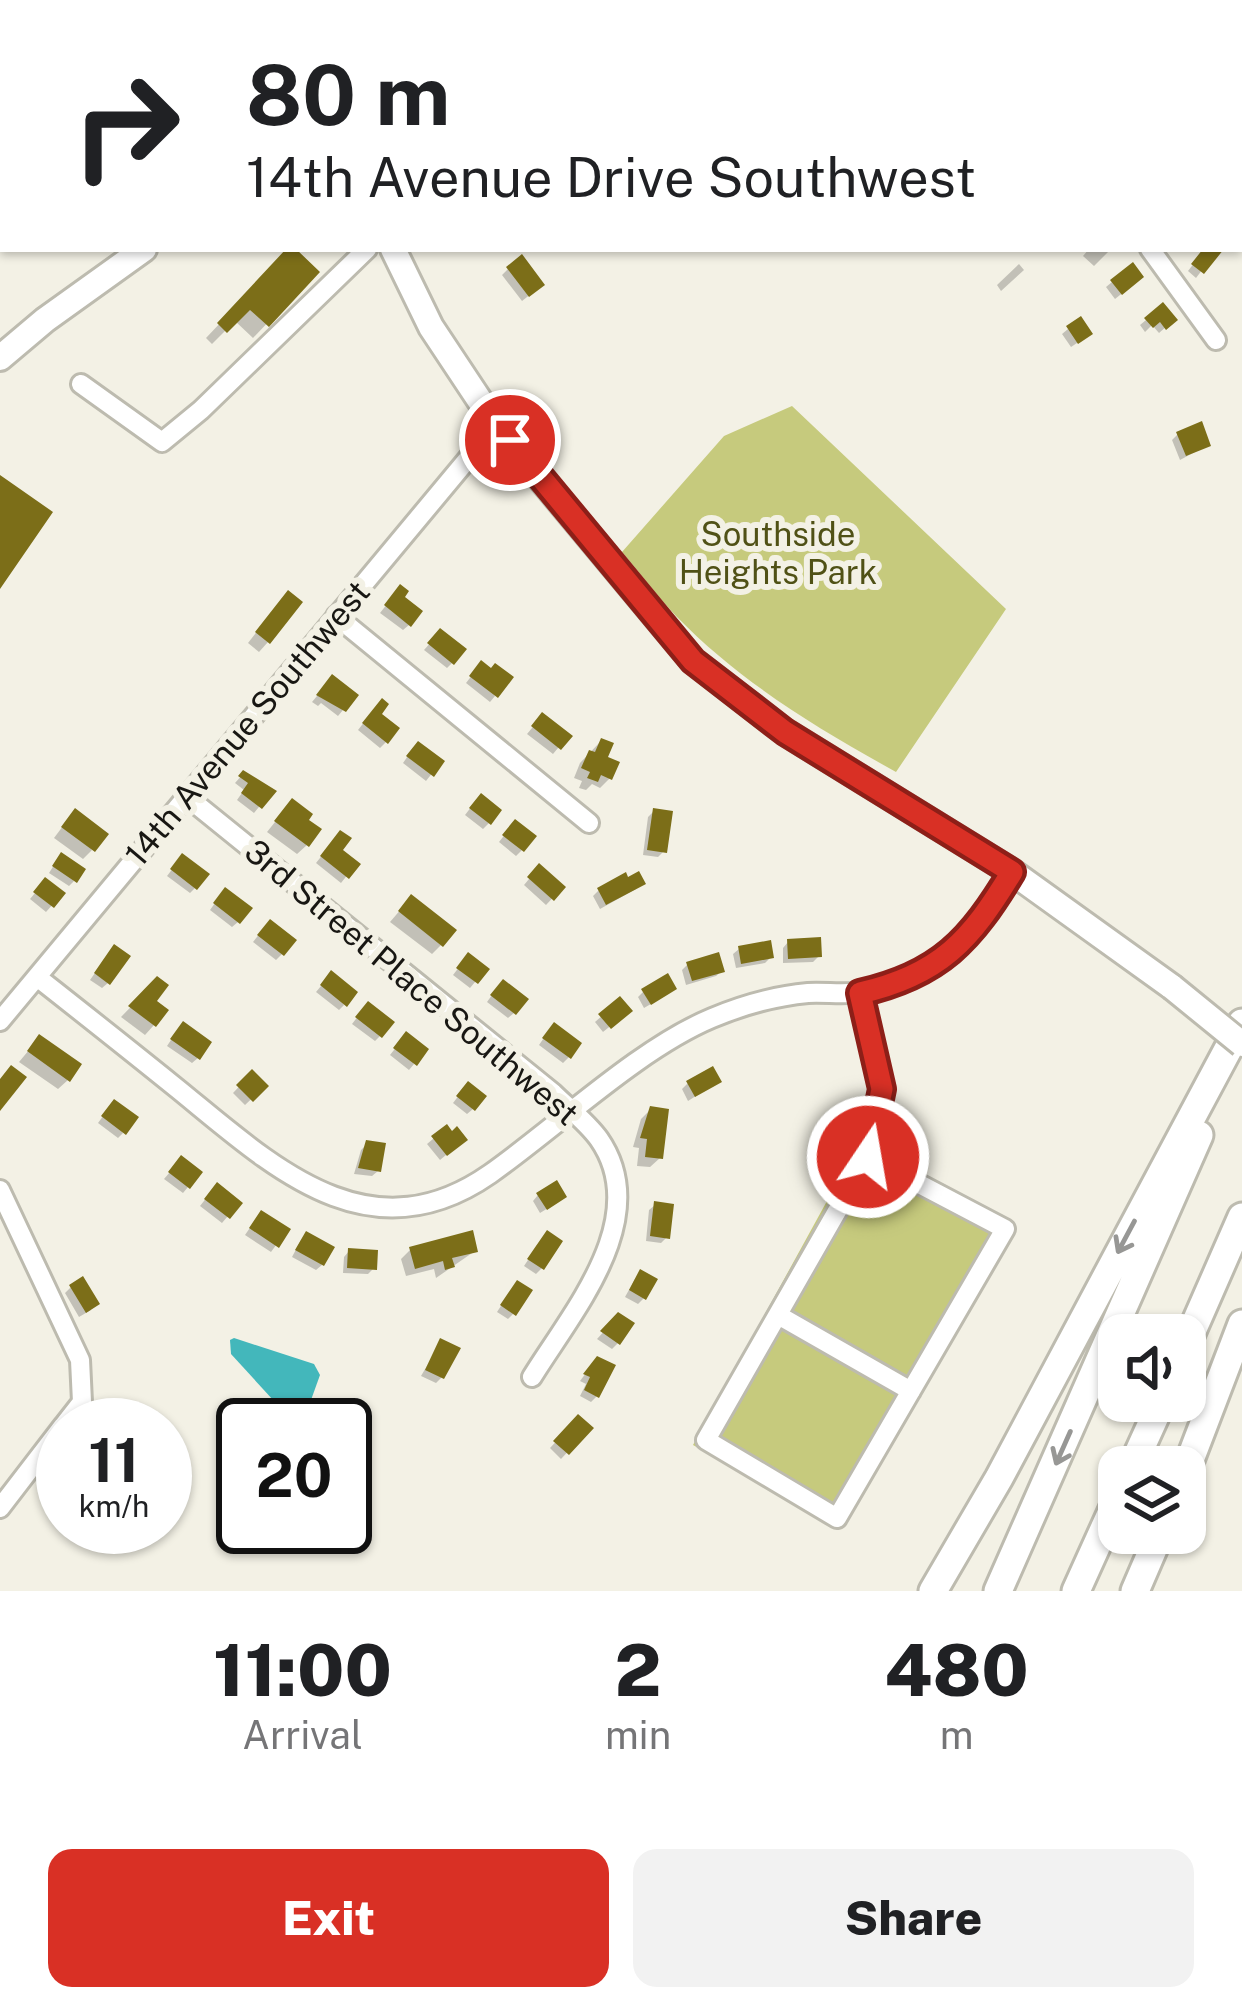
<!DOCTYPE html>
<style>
body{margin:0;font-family:"Public Sans",sans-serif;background:#f2f2f2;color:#202124;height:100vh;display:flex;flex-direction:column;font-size:45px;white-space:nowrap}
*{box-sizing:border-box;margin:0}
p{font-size:39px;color:#757577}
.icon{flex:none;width:66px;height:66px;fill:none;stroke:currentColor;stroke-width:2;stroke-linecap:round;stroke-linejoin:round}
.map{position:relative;height:1591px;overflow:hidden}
.drawer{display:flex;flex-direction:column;background:#fff;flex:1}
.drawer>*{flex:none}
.banner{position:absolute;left:0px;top:0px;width:1242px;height:252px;box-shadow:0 3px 9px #0004;background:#fff;color:#202124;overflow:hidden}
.buttons{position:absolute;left:1098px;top:1314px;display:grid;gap:24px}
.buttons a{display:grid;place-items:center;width:108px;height:108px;border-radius:24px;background:#fff;box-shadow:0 3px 9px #0004;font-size:60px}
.speed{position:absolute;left:36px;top:1398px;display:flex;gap:24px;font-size:60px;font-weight:700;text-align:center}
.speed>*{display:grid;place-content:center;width:156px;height:156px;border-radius:50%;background:#fff;box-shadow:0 3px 9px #0004;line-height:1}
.speed small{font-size:30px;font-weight:400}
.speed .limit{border:6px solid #111;border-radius:18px;background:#fff;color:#111}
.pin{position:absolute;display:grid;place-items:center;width:102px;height:102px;color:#fff;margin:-51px;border:6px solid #fff;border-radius:50%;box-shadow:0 3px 12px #0007}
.me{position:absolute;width:132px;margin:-66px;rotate:12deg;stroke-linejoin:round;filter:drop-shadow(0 0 9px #0008)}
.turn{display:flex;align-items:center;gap:42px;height:252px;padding:0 48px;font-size:54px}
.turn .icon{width:156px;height:156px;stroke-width:2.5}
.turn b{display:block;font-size:84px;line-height:102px}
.eta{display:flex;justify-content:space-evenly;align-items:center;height:204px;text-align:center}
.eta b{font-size:72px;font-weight:800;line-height:84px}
.primary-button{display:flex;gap:24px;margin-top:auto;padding:24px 48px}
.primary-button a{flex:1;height:138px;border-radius:24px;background:#d93025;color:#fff;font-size:48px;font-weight:800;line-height:138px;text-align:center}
.primary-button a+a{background:#f2f2f2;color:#202124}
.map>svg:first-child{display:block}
.green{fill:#c6ca7d}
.water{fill:#43b7bb}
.shadow{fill:#0003}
.building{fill:#7c6e18}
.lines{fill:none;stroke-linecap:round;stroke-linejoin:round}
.minor-casing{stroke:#bdbbaf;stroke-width:24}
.major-casing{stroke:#bdbbaf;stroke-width:30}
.highway-casing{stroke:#bdbbaf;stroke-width:33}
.minor{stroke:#fff;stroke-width:18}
.major{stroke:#fff;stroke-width:24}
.highway{stroke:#fff;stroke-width:27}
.major-bridge-casing{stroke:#bdbbaf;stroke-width:30;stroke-linecap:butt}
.major-bridge{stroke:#fff;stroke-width:24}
.oneway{stroke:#979795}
.route-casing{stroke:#8d1f18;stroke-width:30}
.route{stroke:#d93025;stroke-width:21}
.labels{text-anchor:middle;stroke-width:12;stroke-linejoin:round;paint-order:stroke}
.park-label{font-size:33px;fill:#505116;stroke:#f3f1e5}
.street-label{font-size:33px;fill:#181713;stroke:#f3f1e5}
</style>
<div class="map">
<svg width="1242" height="1591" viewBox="0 0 1242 1591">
<rect width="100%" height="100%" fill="#f3f1e5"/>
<path class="green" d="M792,406L1006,609L896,772C817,728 740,682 676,616C657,596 640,573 622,552L724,436Z
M855,1150L995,1227L833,1522L693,1445Z"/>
<path class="water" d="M234,1338L314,1364L320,1375L311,1400L294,1415L285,1413L231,1354L230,1340Z"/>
<path class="shadow" d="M3,110V166L0,167V111Z
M3,190V242L0,244V191Z
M290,249L316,272L253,338L235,321L212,344L206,338Z
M1089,249H1111L1094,266L1083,256Z
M1205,249H1218L1196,278L1188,271Z
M1019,264L1024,270L1001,291L997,285Z
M508,269L536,290L522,301L502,275Z
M1112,282L1135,283L1115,299L1106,287Z
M1163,306L1174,320L1159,333L1152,325L1145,332L1140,325Z
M1068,329L1083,339L1071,347L1062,334Z
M1178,434L1208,445L1180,460L1172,440Z
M395,594L400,597L409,625L403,630L380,613Z
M279,603L268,642L259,652L248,643Z
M440,632L452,663L447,668L424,650Z
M476,670L495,696L490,702L466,683Z
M327,684L343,710L338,716L321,703L318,706L312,702Z
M376,707L386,742L380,748L358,730Z
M542,716L568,736L553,754L527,734Z
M601,741L610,778L600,788L592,784L586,790L579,788L582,781L574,778L580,763Z
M412,750L441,762L426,781L403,763Z
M243,774L272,791L254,813L237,800L244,790L235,783Z
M475,802L489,823L483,829L465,815Z
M654,811L664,851L658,857L643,855L648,817Z
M283,812L307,845L297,854L267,832Z
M66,822L92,850L83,859L54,838Z
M510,828L522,850L516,856L499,842Z
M335,839L338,850L356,864L341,883L316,863Z
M56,862L74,881L69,886L49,873Z
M177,863L195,888L190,893L167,876Z
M539,867L562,888L546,905L524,885Z
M45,881L62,894L46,912L30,899Z
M636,889L600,909L593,896L599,890Z
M220,896L238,922L232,927L210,910Z
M402,908L441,945L432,954L390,922Z
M264,928L282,954L276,960L253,942Z
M788,942L819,956L813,962L783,963V948Z
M739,949L771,957L765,963L736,968L733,954Z
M109,953L108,983L102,988L90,980Z
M463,962L485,970L470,988L453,975Z
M688,964L722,971L716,976L686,985L682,970Z
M157,980L154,1025L145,1035L121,1017Z
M326,980L344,1005L339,1010L316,992Z
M497,988L514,1013L508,1018L487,1002Z
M643,992L668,994L644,1008L638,997Z
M620,1000L629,1011L603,1032L595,1022Z
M362,1011L380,1036L375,1041L352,1024Z
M177,1031L198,1058L192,1063L167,1046Z
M548,1032L569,1057L563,1063L539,1045Z
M39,1038L68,1080L58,1089L19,1062Z
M401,1041L414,1064L409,1070L390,1055Z
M252,1073L265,1086L245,1105L233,1093Z
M718,1082L688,1101L682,1089L688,1083Z
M463,1090L473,1109L467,1114L453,1103Z
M109,1108L123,1133L118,1138L98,1123Z
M651,1109L660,1158L650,1167L637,1166L639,1148L633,1147L641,1119Z
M446,1128L458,1145L440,1160L427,1144Z
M367,1144L378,1171L372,1176L354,1174L361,1150Z
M176,1165L188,1187L183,1193L164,1179Z
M211,1192L239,1203L222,1223L200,1206Z
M538,1195L558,1202L540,1213L533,1201Z
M655,1205L667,1237L661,1243L646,1241L649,1210Z
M256,1219L287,1230L271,1252L245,1235Z
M542,1239V1268L536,1274L524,1266Z
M301,1240L322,1265L316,1270L292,1257Z
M411,1249L475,1251L436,1278L434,1269L406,1276L401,1259Z
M349,1251L374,1268L368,1274L343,1273L344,1257Z
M635,1279L644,1298L638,1304L625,1297Z
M71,1287L91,1310L79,1317L65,1293Z
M512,1289L513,1314L508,1319L497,1312Z
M618,1316V1343L612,1349L597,1339Z
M441,1342L442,1377L436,1383L421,1376Z
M592,1365L597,1396L591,1402L580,1396L586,1384L580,1381Z
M578,1418L590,1428L561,1459L550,1448Z"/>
<path class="building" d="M286,249H296L320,272L269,327L250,310L227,333L217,323Z
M1203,249H1224L1204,274L1191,264Z
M522,254L545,285L529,297L506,267Z
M1133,262L1144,277L1122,295L1110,280Z
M1163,302L1178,320L1166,330L1160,322L1153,328L1144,318Z
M1081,316L1093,334L1078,344L1066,326Z
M1202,421L1211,446L1186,456L1176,432Z
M0,475L53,512L0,589Z
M400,584L409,591L405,597L423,611L411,627L384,605Z
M288,590L303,602L270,644L255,632Z
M440,628L467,649L454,665L427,643Z
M481,660L491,668L495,663L514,677L498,698L469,676Z
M332,674L359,695L346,712L316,695Z
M382,698L389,704L382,714L400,728L388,744L362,723Z
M542,712L573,736L561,750L531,726Z
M601,738L614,743L608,757L620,762L612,780L601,775L598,782L587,778L590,772L581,768L589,750L595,752Z
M418,741L445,761L434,777L406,756Z
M243,770L277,791L262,809L241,793L248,783L238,776Z
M481,793L502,810L491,825L469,808Z
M292,798L313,814L309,820L322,829L309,847L274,821Z
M75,808L109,834L95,852L61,827Z
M653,808L673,811L667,853L647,850Z
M515,819L537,836L524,852L502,835Z
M340,830L352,838L343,850L361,864L349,879L320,856Z
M61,852L86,869L77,883L52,866Z
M182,853L210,874L197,890L170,869Z
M539,863L566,887L554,901L527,877Z
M639,871L646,884L606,905L597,888L626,872L628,877Z
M45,877L66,893L54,908L33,892Z
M225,887L253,908L240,924L213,903Z
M411,894L457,930L443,947L398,911Z
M270,919L297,940L284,956L257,935Z
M821,937L822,957L788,959L787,939Z
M771,940L774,958L741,964L738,946Z
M114,944L131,956L110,985L94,973Z
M468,952L490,969L478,984L456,968Z
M719,952L725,972L692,981L686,962Z
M331,970L358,992L347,1007L320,985Z
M668,973L677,989L651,1005L641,989Z
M157,976L169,985L157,1001L169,1010L156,1027L128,1006Z
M503,979L529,999L516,1015L490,995Z
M620,996L633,1011L611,1029L598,1014Z
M368,1001L395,1022L382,1038L355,1017Z
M183,1021L212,1042L200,1060L170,1039Z
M554,1022L582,1043L571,1059L542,1038Z
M406,1031L429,1049L417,1066L393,1048Z
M39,1034L82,1064L70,1082L27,1051Z
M11,1065L27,1077L0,1111V1079Z
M713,1066L722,1082L695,1097L686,1081Z
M252,1069L269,1086L253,1102L236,1085Z
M468,1081L487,1096L475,1111L456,1096Z
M114,1099L139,1117L126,1135L101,1116Z
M650,1106L669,1109L663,1159L645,1157L647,1139L640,1138Z
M447,1124L452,1131L457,1126L468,1140L447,1156L431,1136Z
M366,1140L386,1143L381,1172L358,1168Z
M181,1155L203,1172L190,1189L168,1172Z
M557,1180L567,1197L547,1210L536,1193Z
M217,1182L243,1203L230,1219L204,1199Z
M654,1201L674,1204L670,1239L650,1236Z
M261,1210L291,1229L279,1248L249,1228Z
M473,1230L478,1252L452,1258L455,1267L445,1270L443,1261L415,1269L409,1247Z
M547,1230L563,1241L544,1270L527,1259Z
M306,1231L335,1247L324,1266L295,1250Z
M348,1248L378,1250L377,1270L347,1268Z
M640,1269L658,1279L646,1300L629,1290Z
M83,1276L100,1304L86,1313L69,1285Z
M517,1280L533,1290L516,1316L500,1305Z
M618,1312L635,1323L620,1345L600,1331Z
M440,1338L461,1348L444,1379L425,1370Z
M597,1356L616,1365L599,1398L584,1390L590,1377L583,1374Z
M578,1414L594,1428L569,1455L553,1441Z"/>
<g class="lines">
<defs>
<path id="minor" d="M950,0L954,3
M23,3L29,0
M425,3L437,0
M0,14L3,12
M1150,249L1216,340
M81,384L162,442L201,410L367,249
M336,616L589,823
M186,796L553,1093C568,1108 587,1122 599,1139C654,1218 572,1312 532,1377
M37,977C84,1014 132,1052 179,1090C271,1165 368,1259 490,1174C558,1126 638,1049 712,1018C743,1005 775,996 808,993C826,992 845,995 863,992C936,982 976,932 1012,872
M860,993L882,1089L868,1157L706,1440L837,1518L1005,1229L868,1157
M0,1021L496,425
M0,1190L80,1360L82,1402L64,1425
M778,1315L911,1391
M0,1508L63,1426"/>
<path id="major" d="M340,0V3
M393,249L431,327L496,425L693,661L785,732L1012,872L1172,987
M0,358L45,320L144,249"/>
<path id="highway" d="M1185,1347L1242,1217
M1132,1467L1162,1401
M1185,1473L1242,1324
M933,1591L999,1478L1242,1023
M998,1591L1199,1135
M1076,1591L1119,1496
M1135,1591L1160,1533"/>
</defs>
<use href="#minor" class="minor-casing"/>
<use href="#major" class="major-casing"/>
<use href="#highway" class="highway-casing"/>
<use href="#minor" class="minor"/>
<use href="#major" class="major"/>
<use href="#highway" class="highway"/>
<defs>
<path id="major-bridge" d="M1172,987L1242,1044"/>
</defs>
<use href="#major-bridge" class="major-bridge-casing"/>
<use href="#major-bridge" class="major-bridge"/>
</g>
<defs><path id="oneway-shaft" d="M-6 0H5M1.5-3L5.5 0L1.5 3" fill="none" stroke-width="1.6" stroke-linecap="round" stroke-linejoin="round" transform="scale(3)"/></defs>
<g class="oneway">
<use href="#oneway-shaft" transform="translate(1126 1237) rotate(118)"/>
<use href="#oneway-shaft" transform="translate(1063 1448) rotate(114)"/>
</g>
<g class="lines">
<defs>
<path id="route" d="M510,440L693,661L785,732L1012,872C971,940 940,975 860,993L882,1089L868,1157"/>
</defs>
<use href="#route" class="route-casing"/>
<use href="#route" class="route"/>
</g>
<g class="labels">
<g class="park-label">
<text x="778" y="546">Southside<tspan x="778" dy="38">Heights Park</tspan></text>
</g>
<g class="street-label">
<text transform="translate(247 723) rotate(-50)" y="12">14th Avenue Southwest</text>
<text transform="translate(412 982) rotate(40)" y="12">3rd Street Place Southwest</text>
</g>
</g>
</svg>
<div class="buttons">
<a><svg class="icon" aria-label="sound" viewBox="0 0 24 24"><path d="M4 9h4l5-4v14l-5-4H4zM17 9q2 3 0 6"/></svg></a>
<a><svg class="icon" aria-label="layers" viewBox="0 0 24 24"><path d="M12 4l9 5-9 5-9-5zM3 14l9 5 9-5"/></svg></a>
</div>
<div class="speed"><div>11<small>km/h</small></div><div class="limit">20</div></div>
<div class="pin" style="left:510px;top:440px;background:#d93025"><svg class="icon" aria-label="arrive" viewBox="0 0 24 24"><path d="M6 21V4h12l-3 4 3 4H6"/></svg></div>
<svg class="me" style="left:868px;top:1157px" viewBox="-20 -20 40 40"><circle r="17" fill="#d93025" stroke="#fff" stroke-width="3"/><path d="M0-11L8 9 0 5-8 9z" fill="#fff"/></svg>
<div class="banner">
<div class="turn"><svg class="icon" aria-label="right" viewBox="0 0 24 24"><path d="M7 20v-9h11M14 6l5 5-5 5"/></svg><div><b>80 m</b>14th Avenue Drive Southwest</div></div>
</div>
</div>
<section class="drawer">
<div class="eta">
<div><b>11:00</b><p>Arrival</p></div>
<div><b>2</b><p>min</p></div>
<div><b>480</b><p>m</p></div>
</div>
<div class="primary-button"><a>Exit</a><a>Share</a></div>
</section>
